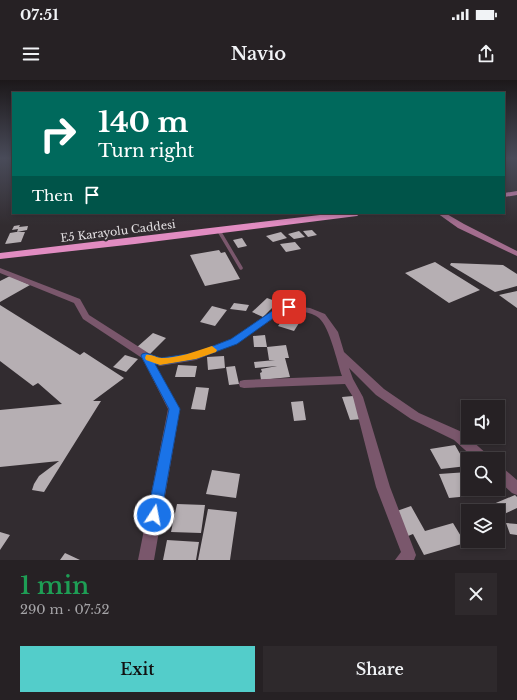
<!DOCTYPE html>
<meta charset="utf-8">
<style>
body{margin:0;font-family:"Libre Baskerville",serif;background:#2e292c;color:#f1f3f6;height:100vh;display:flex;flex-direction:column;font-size:15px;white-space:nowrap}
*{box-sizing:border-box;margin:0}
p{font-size:13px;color:#a4a3a6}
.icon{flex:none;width:22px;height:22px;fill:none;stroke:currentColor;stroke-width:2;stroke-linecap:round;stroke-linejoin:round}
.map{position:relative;height:480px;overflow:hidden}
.side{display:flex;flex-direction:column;background:#262124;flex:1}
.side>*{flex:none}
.hud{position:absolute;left:12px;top:12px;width:493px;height:122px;border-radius:0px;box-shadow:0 2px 6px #0003,0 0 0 1px #423e41;background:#00695c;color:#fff;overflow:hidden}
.tools{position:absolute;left:461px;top:320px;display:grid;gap:8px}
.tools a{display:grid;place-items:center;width:44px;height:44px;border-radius:0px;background:#262124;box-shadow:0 2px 6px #0003,0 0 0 1px #423e41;font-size:20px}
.pin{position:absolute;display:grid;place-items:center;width:34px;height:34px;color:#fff;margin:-17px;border-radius:8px;box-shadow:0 2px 6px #0006}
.me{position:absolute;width:44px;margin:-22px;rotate:11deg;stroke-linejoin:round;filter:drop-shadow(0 0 3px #0008)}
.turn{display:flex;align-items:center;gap:14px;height:84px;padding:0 20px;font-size:18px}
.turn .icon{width:52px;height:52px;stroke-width:2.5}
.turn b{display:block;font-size:28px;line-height:34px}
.then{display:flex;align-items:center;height:38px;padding:0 20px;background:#0003;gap:8px;font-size:15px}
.round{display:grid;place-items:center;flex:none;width:42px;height:42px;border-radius:0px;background:#2e292c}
.summary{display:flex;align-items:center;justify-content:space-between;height:68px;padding:0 20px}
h1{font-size:24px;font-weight:600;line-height:30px;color:#1e9e55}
.action{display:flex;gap:8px;margin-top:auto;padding:8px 20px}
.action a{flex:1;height:46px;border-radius:0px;background:#53cdca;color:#111;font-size:16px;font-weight:600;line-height:46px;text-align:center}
.action a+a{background:#2e292c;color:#f1f3f6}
.status{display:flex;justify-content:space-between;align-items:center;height:28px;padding:0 20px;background:#262124;direction:ltr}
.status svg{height:11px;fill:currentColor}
header{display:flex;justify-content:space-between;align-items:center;height:52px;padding:0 20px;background:#262124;font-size:18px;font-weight:600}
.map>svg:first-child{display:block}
.building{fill:#b6afb3}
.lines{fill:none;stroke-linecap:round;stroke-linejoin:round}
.lane{stroke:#7a576c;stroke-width:3.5}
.street{fill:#7a576c;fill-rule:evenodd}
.secondary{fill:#a36d8e;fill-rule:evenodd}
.highway{fill:#e18cc1;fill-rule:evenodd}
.route{fill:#1a73e8;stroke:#114b97}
.slow{fill:#f59e0b}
.labels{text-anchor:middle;stroke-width:4;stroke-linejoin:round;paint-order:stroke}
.far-street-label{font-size:11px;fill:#e4e1e3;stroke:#322c30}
</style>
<div class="status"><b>07:51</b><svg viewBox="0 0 49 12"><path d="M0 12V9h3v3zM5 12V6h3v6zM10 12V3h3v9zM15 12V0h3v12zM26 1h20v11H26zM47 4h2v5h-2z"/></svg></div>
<header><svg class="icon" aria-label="menu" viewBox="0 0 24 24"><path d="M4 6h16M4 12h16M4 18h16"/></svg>Navio<svg class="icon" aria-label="share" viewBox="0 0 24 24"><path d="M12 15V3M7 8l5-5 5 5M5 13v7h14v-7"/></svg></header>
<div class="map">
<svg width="517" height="480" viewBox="0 0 517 480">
<rect width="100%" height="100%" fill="#322c30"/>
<path class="building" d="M20,145L19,147L28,146L27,150L17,152L18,149L12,150L14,146Z
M312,150L317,155L308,157L303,151Z
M299,151L305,157L294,159L288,154Z
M16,152H25L21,162L5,164L10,153Z
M281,152L287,158L273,162L266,156Z
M242,158L247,166L238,168L233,160Z
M295,162L301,169L286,172L280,164Z
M219,170L221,173L225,172L240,199L205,206L190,175Z
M435,182L480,210L449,223L405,193Z
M451,183L503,185L517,194V206L495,212L450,185Z
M10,196L30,205L0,222V201Z
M517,211V228L499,215Z
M267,218L278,222L263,237L252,232Z
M234,223L249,225L246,231L230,229Z
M0,225L80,275L84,272L124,298L93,321H101L44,412L32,410L34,404L39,396L59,381L0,387V330L62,324L38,303L33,306L0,281Z
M212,226L227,230L215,246L200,242Z
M284,238L299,243L294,251L278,246Z
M153,253L166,258L150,274L136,268Z
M265,255L267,267H254L253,256Z
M286,265L289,278H285L290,297L261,300L260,293L262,292L261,289L277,286L255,288L254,282L275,280H269L267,267Z
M125,275L138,279L126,292L113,287Z
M224,276L225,288L208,290L207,277Z
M178,285L197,286L195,297H175Z
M235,286L239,304L229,305L226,287Z
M196,307L209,308L205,330L191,329Z
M353,316L362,339L350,340L342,317Z
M303,321L306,340L294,341L291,322Z
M455,365L467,386L441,389L430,369Z
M212,390L240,394L236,418L206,414Z
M468,392V409H477L480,415L449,418L439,394Z
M515,415L517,417V428L500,436L498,431H496L491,425Z
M177,424L205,425L201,453L171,452Z
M411,426L425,451L453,443L465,463L424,475L413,454L408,456L394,432Z
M208,429L237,432L230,480H198Z
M506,443L517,444V455L510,454Z
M0,452L10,455L0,470Z
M167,460L199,462L196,480H163Z
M65,473L80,480H60Z"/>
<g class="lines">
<path class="lane" d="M219,151L241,188"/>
<path class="street" d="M0,188L80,219L89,235L150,274L161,278L195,273L231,259L281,225L310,228L325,234L338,252L344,272L384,309L419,333L462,352L488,375L490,379H475L454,360L411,339L376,315L349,288L353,299L363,317L390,407L416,475L414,480H395L401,472L376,407L353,317L345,304L244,308L240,307L239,304L240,301L244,300L342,296C337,282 330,248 319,238C311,231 296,231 286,230L237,263L196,280L160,286L155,284L180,329L154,480H138L168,329L142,278L83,239L74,223L0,193Z
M498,386L503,388L517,400V415L512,413L498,400Z"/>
<path class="secondary" d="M437,133H445L464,144L517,171V176L458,148Z"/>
<path class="highway" d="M517,111V115L504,117V113Z
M337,133H361L357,136L135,164L0,179V173Z"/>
</g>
<linearGradient id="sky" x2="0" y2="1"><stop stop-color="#1c181a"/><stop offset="0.54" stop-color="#494b59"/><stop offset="1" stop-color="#494b59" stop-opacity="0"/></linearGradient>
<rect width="517" height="145" fill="url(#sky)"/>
<path class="route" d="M289,224L293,227L292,229H286L237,264L196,279L160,285L155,284L180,329L161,435L159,440L154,442L149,440L147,435L169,329L141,276L142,274L146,273L161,278L195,273L231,259L281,225Z"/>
<path class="slow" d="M212,266L217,270L216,272L196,279L160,285L146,280L145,278L146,275C152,274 156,278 162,278C179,278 196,271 212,266Z"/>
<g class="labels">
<g class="far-street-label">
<text transform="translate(118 151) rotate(-7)" y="4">E5 Karayolu Caddesi</text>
</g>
</g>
</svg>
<div class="tools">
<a><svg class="icon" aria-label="sound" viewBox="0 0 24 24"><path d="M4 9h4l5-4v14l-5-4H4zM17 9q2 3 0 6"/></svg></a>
<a><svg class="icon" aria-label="search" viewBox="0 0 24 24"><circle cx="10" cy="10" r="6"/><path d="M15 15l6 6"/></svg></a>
<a><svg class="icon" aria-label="layers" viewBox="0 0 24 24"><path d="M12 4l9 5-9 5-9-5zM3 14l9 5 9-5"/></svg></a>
</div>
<div class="pin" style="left:289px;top:227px;background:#d93025"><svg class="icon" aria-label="arrive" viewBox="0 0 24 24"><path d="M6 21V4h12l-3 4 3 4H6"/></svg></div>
<svg class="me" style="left:154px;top:435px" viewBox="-20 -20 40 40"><circle r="17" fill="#1a73e8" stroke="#fff" stroke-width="3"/><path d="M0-11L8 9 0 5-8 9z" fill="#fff"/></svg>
<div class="hud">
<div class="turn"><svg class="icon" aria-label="right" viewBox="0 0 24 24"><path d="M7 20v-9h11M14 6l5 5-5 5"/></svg><div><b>140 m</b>Turn right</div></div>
<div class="then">Then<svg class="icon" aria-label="arrive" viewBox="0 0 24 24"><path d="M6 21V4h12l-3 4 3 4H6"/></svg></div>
</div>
</div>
<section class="side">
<div class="summary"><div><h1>1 min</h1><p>290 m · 07:52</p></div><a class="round"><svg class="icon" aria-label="close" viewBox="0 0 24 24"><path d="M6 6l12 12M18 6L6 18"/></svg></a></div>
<div class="action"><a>Exit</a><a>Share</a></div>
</section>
